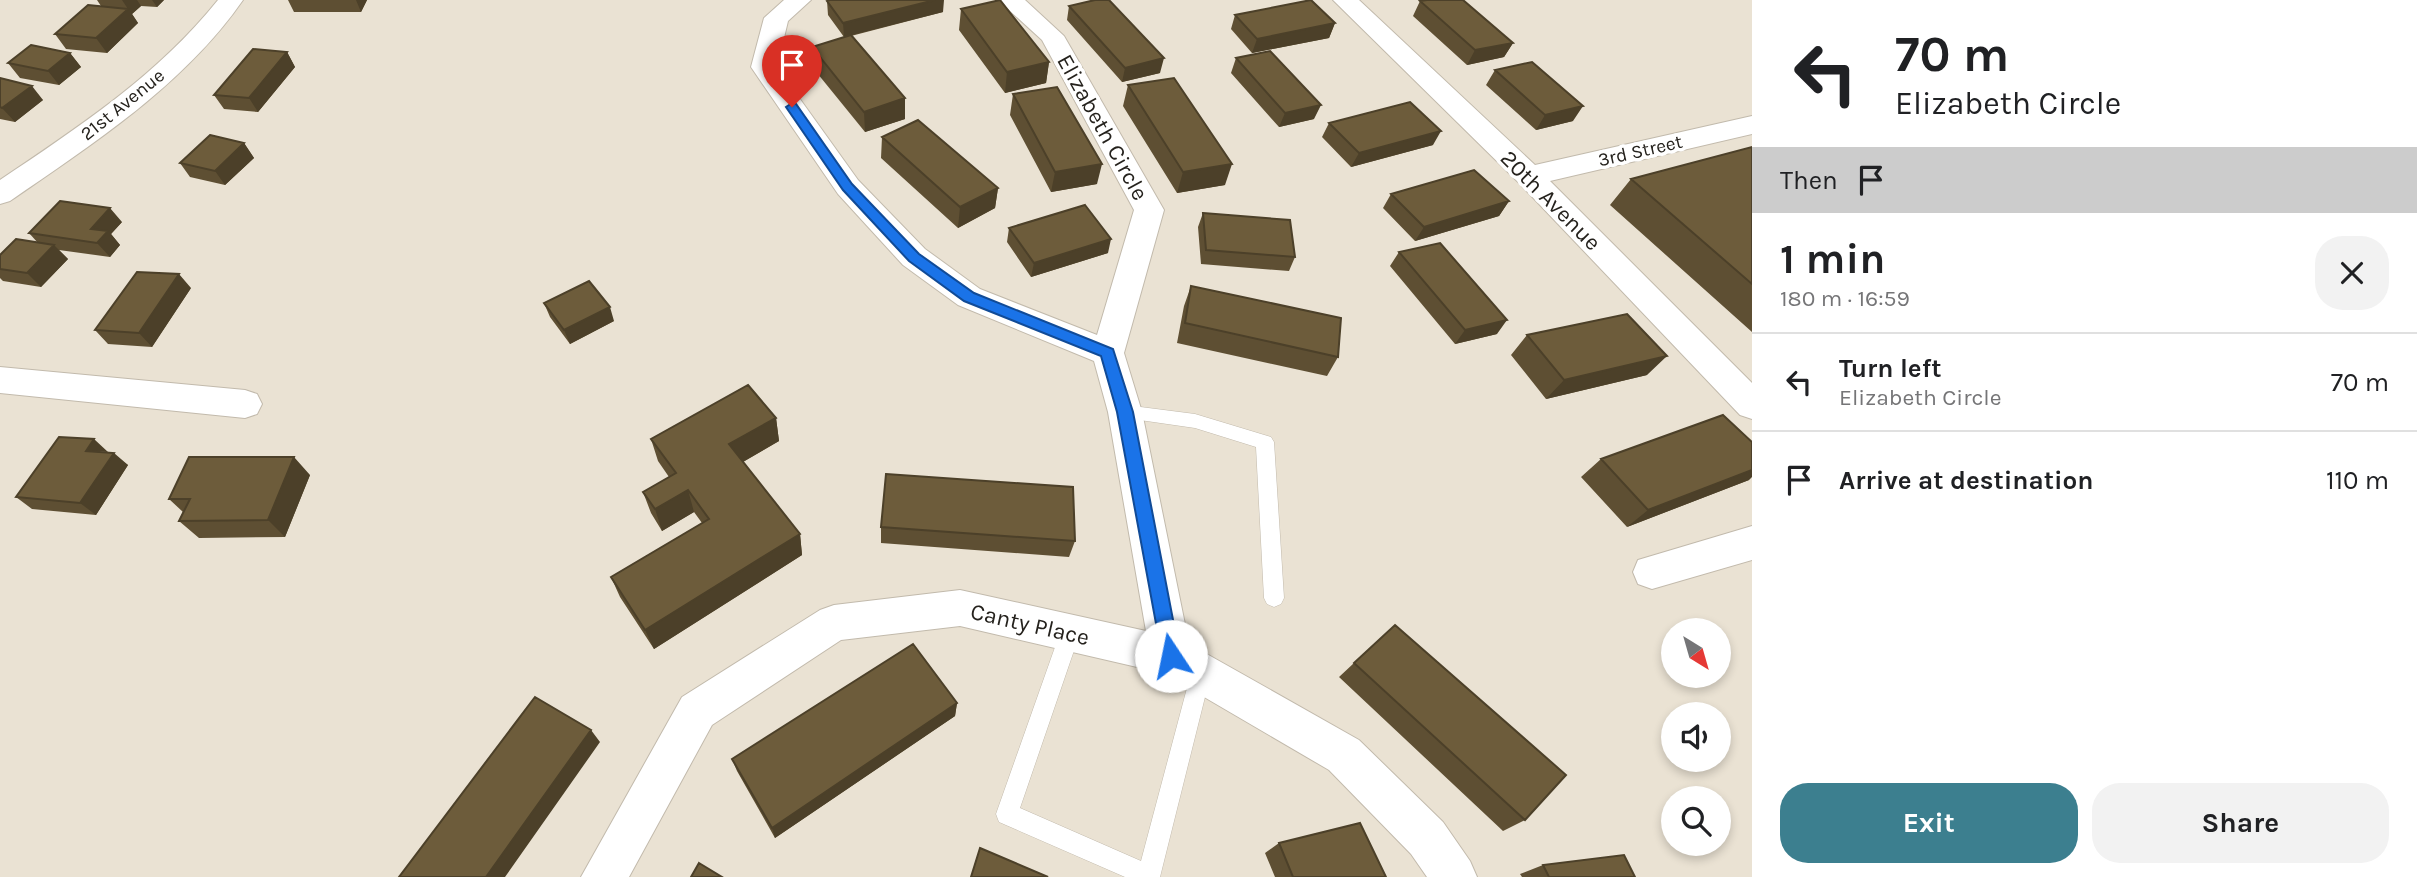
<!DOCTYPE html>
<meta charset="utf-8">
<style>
body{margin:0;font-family:Karla,sans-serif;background:#f2f2f2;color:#202124;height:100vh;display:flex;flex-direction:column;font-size:26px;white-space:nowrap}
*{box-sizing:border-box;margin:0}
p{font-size:23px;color:#757577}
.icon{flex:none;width:38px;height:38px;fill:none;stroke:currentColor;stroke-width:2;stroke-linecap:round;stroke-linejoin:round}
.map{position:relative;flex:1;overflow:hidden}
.drawer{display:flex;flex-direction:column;background:#fff;width:665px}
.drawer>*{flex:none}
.top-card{background:#fff;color:#202124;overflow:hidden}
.needle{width:46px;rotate:143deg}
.fabs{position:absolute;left:1661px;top:618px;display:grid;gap:14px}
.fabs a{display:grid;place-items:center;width:70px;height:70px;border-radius:50%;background:#fff;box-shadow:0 4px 10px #0003;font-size:35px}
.pin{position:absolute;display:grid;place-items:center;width:60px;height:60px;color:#fff;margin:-72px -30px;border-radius:50% 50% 50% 0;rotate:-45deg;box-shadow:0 0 7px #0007}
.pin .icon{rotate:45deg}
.me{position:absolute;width:77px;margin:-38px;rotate:349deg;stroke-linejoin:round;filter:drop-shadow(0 0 5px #0008)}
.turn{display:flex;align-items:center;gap:24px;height:147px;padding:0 28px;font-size:32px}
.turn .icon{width:91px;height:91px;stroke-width:2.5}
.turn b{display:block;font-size:49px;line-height:60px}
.then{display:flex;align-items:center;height:66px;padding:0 28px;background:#0003;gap:14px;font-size:26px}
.round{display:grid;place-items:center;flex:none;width:74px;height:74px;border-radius:28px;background:#f2f2f2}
.head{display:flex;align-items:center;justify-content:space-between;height:119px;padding:0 28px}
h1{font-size:42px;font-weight:700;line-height:52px}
.button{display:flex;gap:14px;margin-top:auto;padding:14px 28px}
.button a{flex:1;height:80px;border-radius:28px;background:#3c7f8f;color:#fff;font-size:28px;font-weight:700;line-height:80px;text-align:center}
.button a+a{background:#f2f2f2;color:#202124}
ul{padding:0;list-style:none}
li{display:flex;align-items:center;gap:21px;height:98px;padding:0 28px;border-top:2px solid #e0e0e0}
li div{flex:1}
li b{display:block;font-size:26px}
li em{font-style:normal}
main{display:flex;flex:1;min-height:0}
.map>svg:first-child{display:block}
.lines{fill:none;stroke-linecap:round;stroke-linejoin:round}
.service-casing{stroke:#c2baac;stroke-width:1}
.minor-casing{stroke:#c2baac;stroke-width:2}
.service{fill:#fff;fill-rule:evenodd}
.minor{fill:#fff;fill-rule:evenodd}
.wall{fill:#5e4f33}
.shaded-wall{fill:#4c4029}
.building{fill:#6d5c3b;stroke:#4c4029;stroke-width:2}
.route{fill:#1a73e8;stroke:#114b97;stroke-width:2}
.labels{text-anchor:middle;stroke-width:7;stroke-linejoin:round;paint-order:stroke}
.far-street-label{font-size:19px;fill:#25221d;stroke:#fff}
.street-label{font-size:23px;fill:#25221d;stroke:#fff}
</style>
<main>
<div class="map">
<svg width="1752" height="877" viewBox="0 0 1752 877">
<rect width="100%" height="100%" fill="#eae2d3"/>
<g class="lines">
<defs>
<path id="service" d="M1125,405L1195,414L1271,437L1274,442L1284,598L1281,604L1274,607L1267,604L1264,598L1256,447L1195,428L1119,417L1116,412L1119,407Z
M1070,624L1077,626L1080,633L1020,808L1141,861L1191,673L1194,666L1201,663L1208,666L1211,673L1160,877H1125L999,822L996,814L1060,633L1063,626Z"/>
<path id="minor" d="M218,0H243C184,85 94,143 10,201L0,204V180C79,127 158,75 218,0Z
M784,0H811L788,21L777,67L858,180L925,249L980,289L1097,335L1134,210L1042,40L998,0H1025L1064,36L1164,210L1124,353L1142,412L1189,644L1359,740L1443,822L1470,861L1477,877H1427L1411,854L1329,770L1163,673L960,626L841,640L712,725L629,877H581L682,697L820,610L834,605L960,590L1146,631L1108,412L1094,361L958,305L903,265L838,194L751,67L764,18Z
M1333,0H1359L1535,165L1752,116V134L1550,181L1752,383V419L1740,415L1519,183Z
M0,367L245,390L257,394L262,404L257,414L245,418L0,393Z
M1752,526V560L1652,589L1638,584L1633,572L1638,560Z"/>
</defs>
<use href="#service" class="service-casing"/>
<use href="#minor" class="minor-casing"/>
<use href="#service" class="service"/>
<use href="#minor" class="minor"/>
</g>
<path class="wall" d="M97,0H164L157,7L141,6L132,14L138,23L107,53L66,49L55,34L101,6Z
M288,0H367L361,12H294Z
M827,1L943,12L851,36L905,98V119L865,132L813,68L812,47L844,37L828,15Z
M1420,1L1513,43L1504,57L1467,65L1413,16Z
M1069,6L1160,73L1122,82L1067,20Z
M961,9L1049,62L1046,83L1005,93L959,30Z
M1235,15L1335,23L1329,38L1252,53L1231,29Z
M287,52L295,67L258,112L224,109L214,95Z
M70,53L81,67L59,85L20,78L8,63Z
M1236,58L1314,119L1279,127L1231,73Z
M1495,70L1573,121L1536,130L1486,85Z
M0,78L43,100L15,122L0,119Z
M1128,85L1225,185L1177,193L1123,106Z
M1013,94L1097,184L1051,192L1010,115Z
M1329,123L1433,145L1351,167L1322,137Z
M882,137L998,188L995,208L958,228L881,158Z
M244,143L254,158L225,185L190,177L180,163Z
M1752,147V332L1610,205L1631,179Z
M1391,194L1509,201L1499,216L1415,241L1383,208Z
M1203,213L1295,257L1289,271L1201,264L1198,227Z
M122,222L111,234L120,245L110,257L59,250L68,259L41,287L3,281L0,278V255L38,243L29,233Z
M1009,228L1108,253L1031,277L1007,242Z
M1399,252L1497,334L1455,344L1390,266Z
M1191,286L1338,357L1327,376L1177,343L1184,306Z
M191,288L152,347L108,344L95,330Z
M544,303L614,321L570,344L550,317Z
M1527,335L1647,375L1546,399L1511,355Z
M776,418L779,441L743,462L800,534L802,555L654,649L620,597L611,577L702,523L694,512L662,531L651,513L643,492L669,477L658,461L651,439Z
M108,452L128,465L96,515L32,509L16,497Z
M1601,459L1749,480L1627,527L1581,477Z
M310,475L285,537L199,538L179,521L183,512L169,499Z
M881,527L1075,541L1069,557L881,543Z
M1354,663L1525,820L1503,831L1339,677Z
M957,703L955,716L775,838L737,771L732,759Z
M1279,843L1386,877H1275L1265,853Z
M1543,865L1635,877H1522L1520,874Z"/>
<path class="shaded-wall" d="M122,0H137L141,6L132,14L138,23L107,53L96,38L128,9Z
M152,0H164L157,7Z
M356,0H367L361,12Z
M935,0H944L943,12L844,37L843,23Z
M1335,23L1329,38L1252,53L1257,39Z
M1513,43L1504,57L1467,65L1475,50Z
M287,52L295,67L258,112L249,98Z
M70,53L81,67L59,85L48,71Z
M1164,58L1160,73L1122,82L1125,68Z
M1049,62L1046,83L1005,93L1007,72Z
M32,86L43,100L15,122L2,108Z
M905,98V119L865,132L864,112Z
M1321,105L1314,119L1279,127L1285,113Z
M1583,106L1573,121L1536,130L1545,115Z
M1441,131L1433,145L1351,167L1359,153Z
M244,143L254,158L225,185L215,171Z
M1102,164L1097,184L1051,192L1055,172Z
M1232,164L1225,185L1177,193L1183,172Z
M998,188L995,208L958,228L960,207Z
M1509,201L1499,216L1415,241L1424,227Z
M110,208L122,222L111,234L120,245L110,257L97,243L91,229Z
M1111,239L1108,253L1031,277L1034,263Z
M54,245L68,259L41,287L27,273Z
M179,274L191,288L152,347L139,333Z
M610,307L614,321L570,344L564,330Z
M1507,320L1497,334L1455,344L1465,330Z
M1667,356L1647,375L1546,399L1564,380Z
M776,418L779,441L734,467L729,444Z
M94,439L108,452L86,451Z
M114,453L128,465L96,515L80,503Z
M294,457L310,475L285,537L268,520Z
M1752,470V477L1749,480L1627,527L1648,510Z
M688,490L694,512L662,531L655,509Z
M800,534L802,555L654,649L645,630Z
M957,703L955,716L775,838L772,828Z
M591,730L600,742L505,877H486Z"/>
<path class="building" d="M830,0H935L843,23L827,1Z
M1000,0L1049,62L1007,72L961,9Z
M1095,0H1109L1164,58L1125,68L1069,6Z
M1311,0L1335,23L1257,39L1235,15Z
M1427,0H1463L1513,43L1475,50L1420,1Z
M88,5L128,9L96,38L55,34Z
M851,35L905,98L864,112L812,47Z
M31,45L70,53L48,71L8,63Z
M253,49L287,52L249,98L214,95Z
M1270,51L1321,105L1285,113L1236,58Z
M1532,62L1583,106L1545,115L1495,70Z
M0,78L32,86L2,108L0,107Z
M1174,78L1232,164L1183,172L1128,85Z
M1057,87L1102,164L1055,172L1013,94Z
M1410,102L1441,131L1359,153L1329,123Z
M918,120L998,188L960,207L882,137Z
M210,135L244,143L215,171L180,163Z
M1752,147V284L1631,179Z
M1474,170L1509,201L1424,227L1391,194Z
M60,201L110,208L91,229L108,231L97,243L29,233Z
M1085,205L1111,239L1034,263L1009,228Z
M1203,213L1290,220L1295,257L1206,250Z
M16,239L54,245L27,273L0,269V255Z
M1440,243L1507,320L1465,330L1399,252Z
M137,272L179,274L139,333L95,330Z
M589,281L610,307L564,330L544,303Z
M1191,286L1341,318L1338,357L1185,323Z
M1627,314L1667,356L1564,380L1527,335Z
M748,385L776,418L729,444L800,534L645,630L611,577L709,519L688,490L655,509L643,492L676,473L651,439Z
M1723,415L1752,442V470L1648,510L1601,459Z
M59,437L94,439L86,451L114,453L80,503L16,497Z
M189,457H294L268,520L179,521L190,499H169Z
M886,474L1073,487L1075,541L881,527Z
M1395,625L1566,775L1525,820L1354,663Z
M913,644L957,703L772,828L732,759Z
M535,697L591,730L486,877H399Z
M1360,823L1386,877H1293L1279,843Z
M980,848L1048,877H971Z
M1624,855L1635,877H1549L1543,865Z
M699,863L722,877H691Z"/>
<path class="route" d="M792,103L796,104L852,184L919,254L974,293L1113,349L1133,412L1180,656L1177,662L1171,664L1164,662L1162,656L1117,412L1101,356L964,301L909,261L843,190L786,107Z"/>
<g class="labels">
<g class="far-street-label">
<text transform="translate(122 104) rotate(-39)" y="7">21st Avenue</text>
<text transform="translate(1640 150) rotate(-13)" y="7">3rd Street</text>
</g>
<g class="street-label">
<text transform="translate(1103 127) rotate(61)" y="8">Elizabeth Circle</text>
<text transform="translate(1551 200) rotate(45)" y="8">20th Avenue</text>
<text transform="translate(1030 624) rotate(13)" y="8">Canty Place</text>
</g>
</g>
</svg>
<div class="fabs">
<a><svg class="needle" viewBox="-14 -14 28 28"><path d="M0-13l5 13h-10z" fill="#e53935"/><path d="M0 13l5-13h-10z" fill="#757577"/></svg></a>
<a><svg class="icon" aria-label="sound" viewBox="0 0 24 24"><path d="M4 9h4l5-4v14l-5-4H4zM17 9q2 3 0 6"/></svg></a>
<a><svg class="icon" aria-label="search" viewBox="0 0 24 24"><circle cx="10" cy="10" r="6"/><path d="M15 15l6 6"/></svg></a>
</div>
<div class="pin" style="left:792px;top:107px;background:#d93025"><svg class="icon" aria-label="arrive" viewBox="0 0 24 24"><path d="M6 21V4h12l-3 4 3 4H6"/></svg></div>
<svg class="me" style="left:1171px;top:656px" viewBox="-20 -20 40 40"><circle r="19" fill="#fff"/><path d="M0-13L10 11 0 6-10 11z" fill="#1a73e8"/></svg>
</div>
<section class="drawer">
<div class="top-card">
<div class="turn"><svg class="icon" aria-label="left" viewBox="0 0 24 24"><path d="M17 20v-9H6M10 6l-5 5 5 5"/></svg><div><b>70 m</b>Elizabeth Circle</div></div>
<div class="then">Then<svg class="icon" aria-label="arrive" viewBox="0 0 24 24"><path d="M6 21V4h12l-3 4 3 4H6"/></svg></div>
</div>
<div class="head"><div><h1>1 min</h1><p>180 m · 16:59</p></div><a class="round"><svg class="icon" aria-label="close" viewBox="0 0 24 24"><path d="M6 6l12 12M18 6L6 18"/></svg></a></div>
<ul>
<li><svg class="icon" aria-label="left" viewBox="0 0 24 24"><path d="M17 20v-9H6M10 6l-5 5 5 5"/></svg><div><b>Turn left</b><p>Elizabeth Circle</p></div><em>70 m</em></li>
<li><svg class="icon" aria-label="arrive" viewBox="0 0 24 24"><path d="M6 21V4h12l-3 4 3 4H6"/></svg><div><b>Arrive at destination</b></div><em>110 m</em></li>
</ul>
<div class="button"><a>Exit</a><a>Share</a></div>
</section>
</main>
